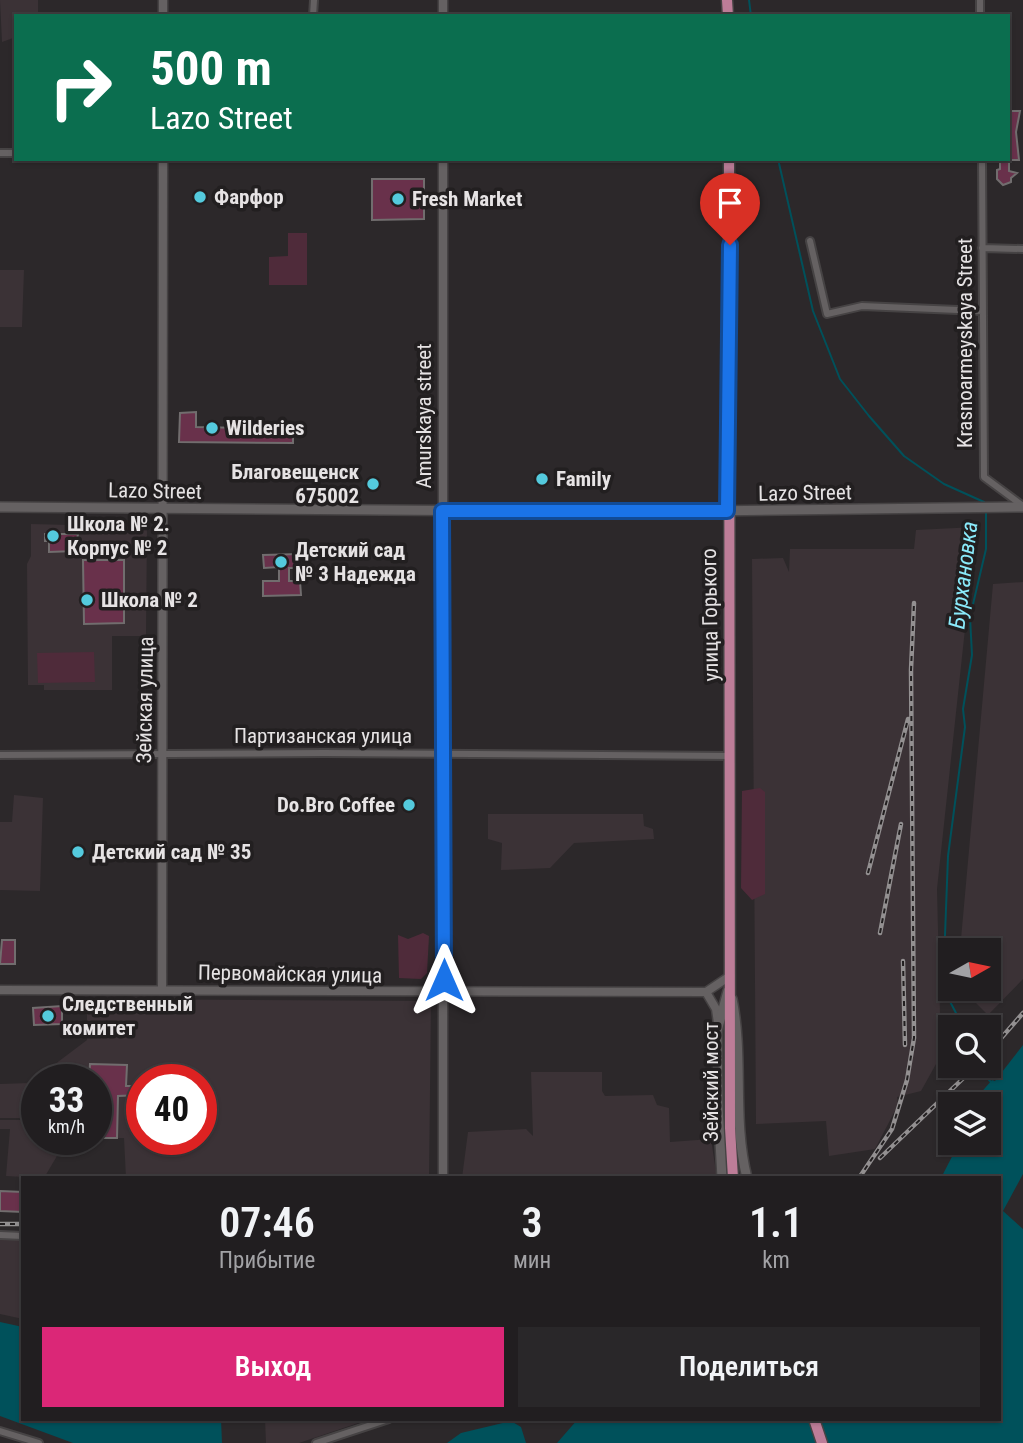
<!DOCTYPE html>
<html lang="ru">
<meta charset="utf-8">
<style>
body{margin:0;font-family:"Roboto Condensed",sans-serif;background:#292729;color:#f1f3f6;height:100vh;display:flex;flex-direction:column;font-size:26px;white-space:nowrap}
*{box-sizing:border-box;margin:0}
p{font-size:23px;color:#a2a2a5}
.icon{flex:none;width:38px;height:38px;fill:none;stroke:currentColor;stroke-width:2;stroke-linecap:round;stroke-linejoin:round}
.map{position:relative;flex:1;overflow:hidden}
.side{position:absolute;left:21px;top:1176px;width:980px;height:245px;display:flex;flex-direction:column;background:#211e20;border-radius:0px;box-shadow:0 2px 5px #0004,0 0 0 2px #3e3c3e}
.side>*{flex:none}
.guide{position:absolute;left:14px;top:14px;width:996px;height:147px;border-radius:0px;box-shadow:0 2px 5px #0004,0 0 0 2px #3e3c3e;background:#0b6e4f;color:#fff;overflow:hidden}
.needle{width:46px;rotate:81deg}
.controls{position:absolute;left:938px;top:938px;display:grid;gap:14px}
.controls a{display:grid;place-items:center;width:63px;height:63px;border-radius:0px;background:#211e20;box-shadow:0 2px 5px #0004,0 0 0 2px #3e3c3e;font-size:35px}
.speed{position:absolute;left:21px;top:1064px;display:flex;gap:14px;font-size:35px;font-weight:700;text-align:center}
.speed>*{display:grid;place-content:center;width:91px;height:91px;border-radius:50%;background:#211e20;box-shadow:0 2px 5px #0004,0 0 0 2px #3e3c3e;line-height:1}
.speed small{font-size:18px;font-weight:400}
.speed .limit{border:10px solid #d22;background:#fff;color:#111}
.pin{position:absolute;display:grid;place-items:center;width:60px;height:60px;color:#fff;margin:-72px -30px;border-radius:50% 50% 50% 0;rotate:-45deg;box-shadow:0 0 7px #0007}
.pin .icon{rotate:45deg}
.me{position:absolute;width:77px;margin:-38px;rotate:0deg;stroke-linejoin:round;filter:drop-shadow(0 0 5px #0008)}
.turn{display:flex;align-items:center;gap:24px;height:147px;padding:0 21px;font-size:32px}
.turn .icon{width:91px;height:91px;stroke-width:2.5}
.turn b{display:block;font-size:49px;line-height:60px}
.eta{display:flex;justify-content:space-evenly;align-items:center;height:119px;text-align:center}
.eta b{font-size:42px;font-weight:600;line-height:49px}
.button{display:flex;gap:14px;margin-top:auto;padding:14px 21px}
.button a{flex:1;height:80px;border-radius:0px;background:#db2777;color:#fff;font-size:28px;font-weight:600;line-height:80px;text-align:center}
.button a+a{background:#292729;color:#f1f3f6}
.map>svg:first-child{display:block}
.built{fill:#3b3236;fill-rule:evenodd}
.green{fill:#4f2b3a}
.water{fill:#00515b}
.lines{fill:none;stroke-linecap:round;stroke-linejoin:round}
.stream{stroke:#00515b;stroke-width:2}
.building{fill:#69314b;stroke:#716d6e;stroke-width:2}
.minor-casing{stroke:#464344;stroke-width:10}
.tertiary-casing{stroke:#464344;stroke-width:11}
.secondary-casing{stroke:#464344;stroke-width:12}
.primary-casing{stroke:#464344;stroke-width:13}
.minor{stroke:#656162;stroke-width:6}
.tertiary{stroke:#656162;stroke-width:8}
.secondary{stroke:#656162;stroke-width:9}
.primary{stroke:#bd7d98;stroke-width:10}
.rail-casing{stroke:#939091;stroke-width:4.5}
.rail{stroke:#221f20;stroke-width:2;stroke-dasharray:5;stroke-linecap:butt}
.route-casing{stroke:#114b97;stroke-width:18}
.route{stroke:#1a73e8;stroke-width:12}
.poi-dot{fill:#54cadd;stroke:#221f20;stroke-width:2.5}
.labels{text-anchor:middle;stroke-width:7;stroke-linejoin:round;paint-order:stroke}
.poi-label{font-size:21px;font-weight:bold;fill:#e6e3e4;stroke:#221f20;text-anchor:start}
.street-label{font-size:21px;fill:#e6e3e4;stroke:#221f20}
.water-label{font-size:23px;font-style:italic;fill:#8aeafa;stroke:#221f20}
</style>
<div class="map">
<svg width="1023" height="1443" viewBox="0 0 1023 1443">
<rect width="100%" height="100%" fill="#2c282a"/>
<path class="built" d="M0,0H38V16H16V37L2,42Z
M0,270H24L22,327H0Z
M31,524L147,527L146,636H112V690H44V685H28L27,564L31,556Z
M976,527L937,889L941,1055L921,1091L897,1097L898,1105L875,1149L829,1156L826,1121L756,1124L752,559L783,558L789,572L790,549H914L916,530Z
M1023,582V979L988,1015L962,989H989V950H960L993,584Z
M14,795L43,798L40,891L0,890V822H12Z
M488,814H643L644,826L653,829L654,839L574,843L550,868L501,870L502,843L488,839Z
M87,999L431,1001L429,1178H126L124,1138H96V1080H37V1118H0V1084L30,1083L87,1040ZM142,1080H201V1139H142Z
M531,1072H602V1091L605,1096L653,1095L657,1105L669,1108L670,1142L711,1139L717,1178H462L468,1132L526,1129L533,1136Z
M0,1120H37V1139H67L44,1178L6,1176L10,1129H0Z
M0,1236L23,1238V1319L0,1314Z
M265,1419H370L299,1443H266Z"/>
<path class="green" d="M288,233H307V285H269V257L288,256Z
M94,652L95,682L38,683L37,653Z
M760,788L765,792V894L752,900L741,888L742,791Z
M423,933L429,936L427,973L421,979L399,978L398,935L408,939Z"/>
<path class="water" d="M1023,1045V1174L1003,1211L1023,1229V1443H557L578,1419H999V1178H941L959,1143H989V1104H971L992,1080L995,1081Z
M0,1322L23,1327V1419H221L222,1443H73L0,1416Z
M511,1421L521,1427L526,1443H447L461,1433Z"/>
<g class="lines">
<path class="stream" d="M749,0L751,16
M778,159L813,311L840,379L869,416L904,456L944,484L984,502
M957,1027V1015L943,988L948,856L965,727L963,709L972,655L970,617L986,549V511
M976,1066L991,1082"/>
</g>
<path class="building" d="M1008,111H1020L1016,132L1019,160H1009V171L1017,173L1011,178V182L1003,185L997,179V170L1000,169V159H1008Z
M372,179H424V219L372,220Z
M196,412V427L293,429V443L179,442L180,413Z
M45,534H78L75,551L49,552V541H45Z
M300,554V568H289V581H300L301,595L263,596V581H279V567L264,568L263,555Z
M83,560H124V623L84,624Z
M2,940H15V964H0Z
M62,1006V1024L34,1025L33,1008Z
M90,1064L127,1065L126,1086H142V1095L118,1096L117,1138H96V1126L101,1125L100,1084H96V1080H89Z
M0,1191L23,1192V1212L0,1211Z"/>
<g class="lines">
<defs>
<path id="minor" d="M980,0V16
M313,16L314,0
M0,153H16
M982,159L984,477L1023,506
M810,241L827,314L862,306L982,311
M982,248L1023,249
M0,755L324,753L731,756
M0,1235L23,1236
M0,1431L39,1443
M316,1443L389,1419"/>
<path id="tertiary" d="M163,0V16
M443,16V0
M443,159V1178
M0,990L706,992L730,976
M162,990L163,159
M706,992L716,1009L718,1023"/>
<path id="secondary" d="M0,507L634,512L1023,507
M732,999C744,1058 732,1119 747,1178
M722,1178L718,1106L717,1031L728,991"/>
<path id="primary" d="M727,0L728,16
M729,159L730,1128L733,1178
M814,1419L822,1443"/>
</defs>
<use href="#minor" class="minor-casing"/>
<use href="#tertiary" class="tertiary-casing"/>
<use href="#secondary" class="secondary-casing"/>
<use href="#primary" class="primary-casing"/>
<use href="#minor" class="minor"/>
<use href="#tertiary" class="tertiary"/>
<use href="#secondary" class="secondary"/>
<use href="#primary" class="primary"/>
<defs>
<path id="rail" d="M868,873L908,719
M880,933L901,824
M903,961L905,1045
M989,1052L1023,1013
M880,1158L976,1066
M859,1178L892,1129L907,1080L914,1038L911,670L914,603
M0,1224H23"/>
</defs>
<use href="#rail" class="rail-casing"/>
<use href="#rail" class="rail"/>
</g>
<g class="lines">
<defs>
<path id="route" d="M444,980L442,511H727L730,245"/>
</defs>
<use href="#route" class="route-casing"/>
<use href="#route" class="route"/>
</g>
<g class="poi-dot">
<circle cx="200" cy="197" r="7"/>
<circle cx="398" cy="199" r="7"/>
<circle cx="212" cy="428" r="7"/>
<circle cx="542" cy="479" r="7"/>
<circle cx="373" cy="484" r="7"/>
<circle cx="53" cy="536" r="7"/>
<circle cx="281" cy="562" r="7"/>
<circle cx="87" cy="600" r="7"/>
<circle cx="409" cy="805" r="7"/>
<circle cx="78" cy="852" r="7"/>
<circle cx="48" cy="1016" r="7"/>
</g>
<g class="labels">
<g class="poi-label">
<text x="214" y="204">Фарфор</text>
<text x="412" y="206">Fresh Market</text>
<text x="226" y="435">Wilderies</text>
<text x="359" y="479" text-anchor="end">Благовещенск<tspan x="359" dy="24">675002</tspan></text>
<text x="556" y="486">Family</text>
<text x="67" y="531">Школа № 2.<tspan x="67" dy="24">Корпус № 2</tspan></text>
<text x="295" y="557">Детский сад<tspan x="295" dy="24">№ 3 Надежда</tspan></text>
<text x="101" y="607">Школа № 2</text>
<text x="395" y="812" text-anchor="end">Do.Bro Coffee</text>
<text x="92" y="859">Детский сад № 35</text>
<text x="62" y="1011">Следственный<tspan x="62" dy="24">комитет</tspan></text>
</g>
<g class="street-label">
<text transform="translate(965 343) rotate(-90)" y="7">Krasnoarmeyskaya Street</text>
<text transform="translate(424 416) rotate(-90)" y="7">Amurskaya street</text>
<text transform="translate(155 491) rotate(1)" y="7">Lazo Street</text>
<text transform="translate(805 493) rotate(-1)" y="7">Lazo Street</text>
<text transform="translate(710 615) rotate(-91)" y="7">улица Горького</text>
<text transform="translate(145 700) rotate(-89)" y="7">Зейская улица</text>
<text x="323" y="743">Партизанская улица</text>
<text transform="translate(290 974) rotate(1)" y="7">Первомайская улица</text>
<text transform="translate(711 1082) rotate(-90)" y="7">Зейский мост</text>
</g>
<g class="water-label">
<text transform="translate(963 575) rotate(-83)" y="8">Бурхановка</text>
</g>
</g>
</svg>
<div class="controls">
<a><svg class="needle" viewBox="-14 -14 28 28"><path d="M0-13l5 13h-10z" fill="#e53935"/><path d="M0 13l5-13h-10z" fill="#a2a2a5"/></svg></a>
<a><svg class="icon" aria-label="search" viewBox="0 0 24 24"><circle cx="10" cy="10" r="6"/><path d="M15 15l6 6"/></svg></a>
<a><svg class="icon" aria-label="layers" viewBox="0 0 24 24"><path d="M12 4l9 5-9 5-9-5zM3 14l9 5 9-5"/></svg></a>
</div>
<div class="speed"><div>33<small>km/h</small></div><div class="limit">40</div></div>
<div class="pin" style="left:730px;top:245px;background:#d93025"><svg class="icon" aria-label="arrive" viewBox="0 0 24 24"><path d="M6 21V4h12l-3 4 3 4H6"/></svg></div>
<svg class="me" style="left:444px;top:980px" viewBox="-20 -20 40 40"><path d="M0-17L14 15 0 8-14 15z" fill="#1a73e8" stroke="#fff" stroke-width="4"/></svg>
<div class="guide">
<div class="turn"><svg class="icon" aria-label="right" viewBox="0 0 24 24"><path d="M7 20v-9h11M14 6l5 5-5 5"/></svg><div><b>500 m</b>Lazo Street</div></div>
</div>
<section class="side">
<div class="eta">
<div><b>07:46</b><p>Прибытие</p></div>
<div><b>3</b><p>мин</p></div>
<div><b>1.1</b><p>km</p></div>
</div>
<div class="button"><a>Выход</a><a>Поделиться</a></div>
</section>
</div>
